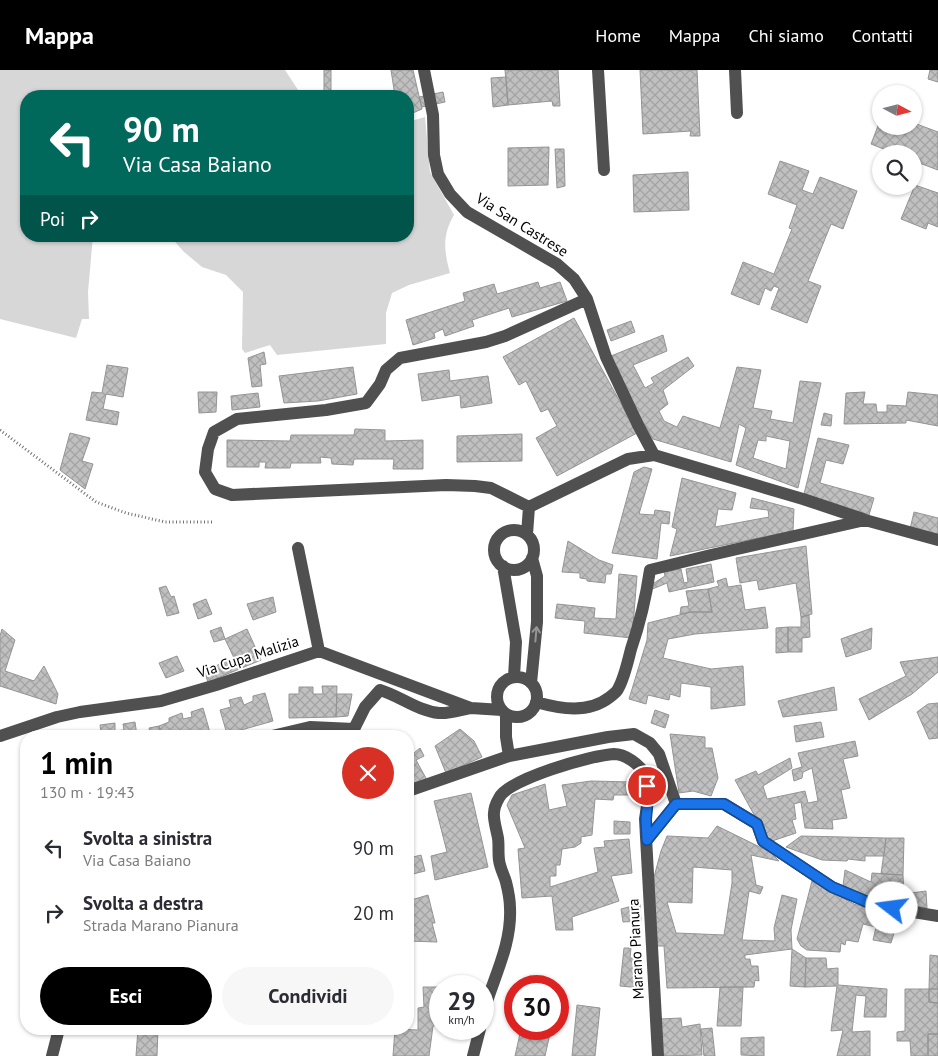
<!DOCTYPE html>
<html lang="it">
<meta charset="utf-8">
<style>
body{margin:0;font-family:"PT Sans",sans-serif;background:#f7f7f7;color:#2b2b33;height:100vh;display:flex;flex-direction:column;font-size:19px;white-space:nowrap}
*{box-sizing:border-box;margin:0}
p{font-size:16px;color:#7c7c81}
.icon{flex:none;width:28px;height:28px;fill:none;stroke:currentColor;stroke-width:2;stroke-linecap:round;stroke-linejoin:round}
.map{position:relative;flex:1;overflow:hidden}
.details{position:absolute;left:20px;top:660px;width:394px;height:305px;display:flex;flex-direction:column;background:#fff;border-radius:20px;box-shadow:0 1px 4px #0004}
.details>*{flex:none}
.banner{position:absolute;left:20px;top:20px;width:394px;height:152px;border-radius:20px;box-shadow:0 1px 4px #0004;background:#00695c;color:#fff;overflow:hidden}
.needle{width:32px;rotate:97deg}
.fabs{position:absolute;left:872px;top:15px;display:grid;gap:10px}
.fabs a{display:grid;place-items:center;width:50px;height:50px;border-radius:50%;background:#fff;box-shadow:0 1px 4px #0004;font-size:25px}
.speed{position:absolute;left:429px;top:905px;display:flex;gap:10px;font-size:25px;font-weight:700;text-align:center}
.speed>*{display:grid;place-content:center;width:65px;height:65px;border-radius:50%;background:#fff;box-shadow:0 1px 4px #0004;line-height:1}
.speed small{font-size:12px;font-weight:400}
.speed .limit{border:8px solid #d22;background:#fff;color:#111}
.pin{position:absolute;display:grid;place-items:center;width:42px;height:42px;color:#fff;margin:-21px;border:2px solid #fff;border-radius:50%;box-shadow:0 1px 5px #0007}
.me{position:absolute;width:55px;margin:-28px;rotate:285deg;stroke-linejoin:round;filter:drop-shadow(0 0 4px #0008)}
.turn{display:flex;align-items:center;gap:18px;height:105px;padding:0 20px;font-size:22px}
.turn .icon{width:65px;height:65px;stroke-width:2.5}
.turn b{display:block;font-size:35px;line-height:42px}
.then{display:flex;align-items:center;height:48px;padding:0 20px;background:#0003;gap:10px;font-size:19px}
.round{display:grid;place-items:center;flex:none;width:52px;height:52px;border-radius:26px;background:#f7f7f7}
.summary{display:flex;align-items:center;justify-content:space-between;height:85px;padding:0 20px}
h1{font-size:30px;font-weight:600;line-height:38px;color:#000}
.primary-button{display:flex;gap:10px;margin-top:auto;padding:10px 20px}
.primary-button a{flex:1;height:58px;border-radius:30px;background:#000;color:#fff;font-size:20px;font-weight:600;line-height:58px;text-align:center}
.primary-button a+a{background:#f7f7f7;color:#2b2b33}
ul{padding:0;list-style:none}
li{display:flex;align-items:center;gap:15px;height:65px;padding:0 20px}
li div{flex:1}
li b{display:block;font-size:19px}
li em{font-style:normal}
header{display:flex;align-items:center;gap:30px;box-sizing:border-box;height:70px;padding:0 25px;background:#000;color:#fff}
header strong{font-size:24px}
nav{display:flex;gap:28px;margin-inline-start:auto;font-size:18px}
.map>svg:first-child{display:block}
.grass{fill:#d7d7d7}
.building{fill:url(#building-cross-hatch);stroke:#949494;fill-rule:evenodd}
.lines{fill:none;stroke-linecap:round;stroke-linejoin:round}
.path{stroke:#727272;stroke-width:3;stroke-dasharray:1 2.5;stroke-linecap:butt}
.minor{stroke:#505050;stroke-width:12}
.oneway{stroke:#969696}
.route-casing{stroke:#114b97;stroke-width:12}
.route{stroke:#1a73e8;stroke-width:9}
.labels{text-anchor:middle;stroke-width:4;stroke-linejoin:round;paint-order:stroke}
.street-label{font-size:15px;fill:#000;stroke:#fff}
</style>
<header>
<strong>Mappa</strong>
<nav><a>Home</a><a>Mappa</a><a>Chi siamo</a><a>Contatti</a></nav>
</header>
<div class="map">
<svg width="938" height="986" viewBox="0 0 938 986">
<defs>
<pattern id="building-cross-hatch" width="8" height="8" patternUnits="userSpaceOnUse" patternTransform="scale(1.25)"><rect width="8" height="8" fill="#c0c0c0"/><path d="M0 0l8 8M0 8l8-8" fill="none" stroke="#a3a3a3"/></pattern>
</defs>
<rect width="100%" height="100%" fill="#fff"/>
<path class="grass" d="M0,0H285L302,26H26V166H93L88,222L89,249H82L76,268L0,249Z
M425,47L430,102L454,145C442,165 444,181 450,203L409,215L392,223L386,243V274L277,285L270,275L245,283L242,279L243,222L226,205L202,197L183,181L170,166H408V52Z"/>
<path class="building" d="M324,0H331V23L324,22Z
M391,0H413L422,39L408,45V26H395Z
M505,0H558L560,36H553L552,31L508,35Z
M640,0H697L700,66H690L691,61L643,64Z
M930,0H938V12L928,9Z
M506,7L508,35L493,37L491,8Z
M443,22L445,32L422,37L419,27Z
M881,48V56H914V53L938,62V100L914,91V84H896L871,74Z
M549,77L548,115L508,116V78Z
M555,79H564L565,116L557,118Z
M780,91L809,101L802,120L813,124L820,107L857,121L843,159L831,154L808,211L821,216L807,253L771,239L779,218L774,216L771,221L765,218L759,235L731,224L743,192L774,204L792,159L789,158L797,135L768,124Z
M688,102L689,140L634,142L633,105Z
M915,115L938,123V157L928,153L926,159L901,149Z
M538,212L540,218L560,212L567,231L512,247L509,238L472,250L474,256L445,266L443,259L434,263L435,268L413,275L406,250L465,231L463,223L494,214L497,224Z
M574,248L637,363L557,406L536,368L557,356L548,339L541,342L526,311L519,315L503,287Z
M631,251L635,262L611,271L607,260Z
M663,265L667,281L633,295L645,318L654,313L651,308L688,287L694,296L663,320L668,334L659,341L664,351L677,357L683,346L720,358L737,297L761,300L753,338L772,341L770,349L793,353L800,311L821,313L798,418L736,395L746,358L739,354L731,392L653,369L636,340L611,286ZM766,366L790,371L786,399L753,388L758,370L766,371Z
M264,282L266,294L260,295L262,316L252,317L248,288Z
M107,295L128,298L123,327L106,324L103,339L119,342L117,355L86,350L92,322L102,323Z
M353,297L357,324L318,331L284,333L279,306Z
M449,300L450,311L488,306L492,333L461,338L460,325L422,331L418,304Z
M198,322H217L216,342L199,343Z
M865,322L863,334H876L877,342H887V335L906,336L908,322L938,325V356L906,350V353L844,354L846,323Z
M258,323L260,337L232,340L231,326Z
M824,343L832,345L831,356L821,355Z
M355,359L385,360V371L423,370V399H393L394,389H354L353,395L332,394L331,388L320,387L321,393H291L290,398H265L266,392H259V397H227V370L290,371L291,365H354Z
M70,363L90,368L82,391L93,394L85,419L60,400Z
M522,364V391L457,392V366Z
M818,368L849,375L843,394L826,390L820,413L874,428L869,445L804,424Z
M644,397L652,399L639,444L654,445L655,440L670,442L669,454L661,453L657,489L612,483L634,402Z
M682,408L736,423L732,440L718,439L715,457L769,447L768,440L750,438L752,428L794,439L793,461L670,486L677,459L672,457Z
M914,442L938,448V465L910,459Z
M568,471L599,490L613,495L611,504H606L605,513L587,511V509L580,508V503L562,502Z
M806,476L812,544L801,547L796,513L759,520L757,510L740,513L736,488Z
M711,494L714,512L669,522L667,513L650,520L654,513L665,506L664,502L681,499L684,513L688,512L686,499Z
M619,504L637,506L632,568L584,563L585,551L555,548L557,534L595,538L594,548L616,549Z
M726,508L728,517L741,515L745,540L765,537L768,558L695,564L668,569L663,588L711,599L743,596L745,635L711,639V617L681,613L680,627L670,624L669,630L648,625L646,634L629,629L647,570L648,553L691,542H712L708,519L719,516L717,511Z
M166,516L171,527L174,526L179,543L167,546L159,518Z
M708,519L712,542H691L680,544L681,537L689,536L686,521Z
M273,527L276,542L253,550L247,534Z
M206,529L212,544L198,549L193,534Z
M809,545L810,567L802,568V582H788V557H801V547Z
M221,557L225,569L214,572L210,561Z
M788,557V582L776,583V558Z
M872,558L871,579L846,587L841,569Z
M2,559L15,570L5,601L34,611L44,596L58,624L56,634L0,616V566Z
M247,559L261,590L208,612L204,601L234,588L225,569Z
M177,586L184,601L166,608L159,593Z
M938,587V602L912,624L869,650L859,629L906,606L900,592Z
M322,616H337L336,647L289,648V624H299V617H313V624H323Z
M834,617L837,640L783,647L778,631Z
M265,623L273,651L227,664L220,640L231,637L229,630L241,627L244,635L253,631V626Z
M337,624H352L348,646L336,647Z
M938,633V668L929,669L917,642L928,634Z
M203,638L211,666H162L159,656L169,652V648L182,643L183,649L192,647L191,642Z
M655,640L669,645L665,658L651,653Z
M135,652L137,666H91V663L101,662L100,655L115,653V661L124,660L123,654Z
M821,652L824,667L796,672L794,656Z
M159,656L162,666H151L149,658Z
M460,659L474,671L482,687L446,703L435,676Z
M670,664L705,667V678H712L718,708L711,726L693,721L679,723Z
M855,671L858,686L843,689L850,718L841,720L847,748L832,750L833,759L805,758L801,732L794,734L796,749L792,750L796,763L769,772L735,710L756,701L758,705L790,688L792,698L763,716L767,729L805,721L808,733L818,731L812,698L803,702L802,708L794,711L792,700L802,697L798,683Z
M420,678L424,686L416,690L427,710L411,717L408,709V695L411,692L409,687Z
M591,711L633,712L634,725H614L613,730L595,729L592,765L581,767V773L575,777L562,779L560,795H556V806H550V817L598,802L594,778L605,777L604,771L629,769L632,803L611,806L619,831L572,847L573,860H556L552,826L522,828L518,779L525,778L507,735L512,725L545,714L549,740L567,736L562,715Z
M471,723L488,797L435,810L431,786L447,782L434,731Z
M614,751L630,752V764H614Z
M717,756L770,782L779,791L751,785L756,815L763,817L760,824L749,821L742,870L775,871L774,858L782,825L797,829L791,860L792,879L745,885V889H750L751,896H758L759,911L755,910L754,917L667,918L664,876H657L654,807L661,781L667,766L708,768ZM693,797L732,800V813L724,865L676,863L667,832L692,833Z
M801,766L886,768L884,786H865V791L848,789L847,791L822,790L786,777Z
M886,768H904L903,805L881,804Z
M421,785L425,801L413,804L409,788Z
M845,800L871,812L872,803L903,805L904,824L926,821L927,838L871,828L843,816Z
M812,811L854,834L899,847L891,873L873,870L876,857L863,854L858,872L846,870L845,875L841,873L840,882L807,880L801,876L797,869Z
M428,825L435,853H432L437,872L408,871V831Z
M640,834L641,851L623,852L621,839Z
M624,878H631L630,888L641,889V918L620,916Z
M792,879L806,888L805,917L790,916Z
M930,885L938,886V919H929Z
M806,888H826L827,899L838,898V915L887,919L886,947H864L866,926L856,925L852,962L870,961V986H837L843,960L831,961L837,916L805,917Z
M423,917H440V955L433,956L429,986H393L395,959L418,960V938L424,937Z
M720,917H743L741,956H717Z
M905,919H929V932L938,933V964H928V986H911L910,971H897V962L905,961Z
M929,919H938V933L929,932Z
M577,935L600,938L595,986H572Z
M681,948L682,957L700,954L702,985L662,986L660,949Z
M712,958L715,986H704L701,959Z
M138,959H158L157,986H136Z
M521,959H551L545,986H515Z
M928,964H938V986H928Z
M764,967V986L741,985V968Z"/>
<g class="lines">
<path class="path" d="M0,360L96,432L126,443L165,452H213"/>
<path class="minor" d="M424,0L433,45L434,85L438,104L450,124L467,142L557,194L574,209L587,229L606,287L638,355L654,385
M598,0L604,100
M735,0L737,43
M529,437L628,389L654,385L803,429L863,449
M494 480a20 20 0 1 1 40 0a20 20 0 1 1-40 0Z
M527,464L529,437L491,418L475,416L446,415L232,425L215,419L205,402L208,379L214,362L237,349L326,340L366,333L380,314L386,300L400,288L486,272L505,266L587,229
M298,478L319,581
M503,496L516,572L514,607
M497 627a20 20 0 1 1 40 0a20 20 0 1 1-40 0Z
M531,613L537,552V506L532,488
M536,632C561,639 588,644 610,627C612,625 617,622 618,619C624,609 628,591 631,579C640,553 646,527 650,500L711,485L865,450L938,470
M506,644V667L509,686L608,667L634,664L650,673L659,684L676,734
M0,666L57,647L80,642L161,631L216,615L319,581L471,638L502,640
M272,666L310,657L354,659L365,637L380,620C400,626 418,641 439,643C448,644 460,640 470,638
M408,721L509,686
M647,770L676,734H724L757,754L763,771L832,817L877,836L938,846
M482,948C491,912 512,877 510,838C510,830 508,820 506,812C504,805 500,798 499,790C498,783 499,775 498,768C495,752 490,743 499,728C508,709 592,685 614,684C625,684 639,694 645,704C651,714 647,737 645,749L658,986
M52,986L59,959
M473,986L480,959"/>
</g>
<defs><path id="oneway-shaft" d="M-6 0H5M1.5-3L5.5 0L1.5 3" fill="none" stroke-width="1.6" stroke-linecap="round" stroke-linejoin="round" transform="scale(1.25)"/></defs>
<use class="oneway" href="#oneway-shaft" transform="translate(536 564) rotate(-85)"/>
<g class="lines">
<defs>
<path id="route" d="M647,716L648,728L646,749L647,770L676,734H724L757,754L763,771L832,817L877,836L892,838"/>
</defs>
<use href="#route" class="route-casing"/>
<use href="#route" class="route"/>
</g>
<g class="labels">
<g class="street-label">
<text transform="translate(522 155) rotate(32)" y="5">Via San Castrese</text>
<text transform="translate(248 587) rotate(-18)" y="5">Via Cupa Malizia</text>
<text transform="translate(636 879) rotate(-93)" y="5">Marano Pianura</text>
</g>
</g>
</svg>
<div class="fabs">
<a><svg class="needle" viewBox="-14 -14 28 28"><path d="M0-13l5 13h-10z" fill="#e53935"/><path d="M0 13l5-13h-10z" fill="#7c7c81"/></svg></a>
<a><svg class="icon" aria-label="search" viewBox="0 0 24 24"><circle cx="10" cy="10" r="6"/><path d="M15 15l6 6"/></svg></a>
</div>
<div class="speed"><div>29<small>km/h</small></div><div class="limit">30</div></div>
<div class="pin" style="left:647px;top:716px;background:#d93025"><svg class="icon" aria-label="arrive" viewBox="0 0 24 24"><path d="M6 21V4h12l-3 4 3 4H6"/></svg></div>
<svg class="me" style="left:892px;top:838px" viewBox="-20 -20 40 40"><circle r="19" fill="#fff"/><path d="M0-13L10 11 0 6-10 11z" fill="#1a73e8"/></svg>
<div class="banner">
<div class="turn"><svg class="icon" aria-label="left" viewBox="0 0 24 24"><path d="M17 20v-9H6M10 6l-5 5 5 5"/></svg><div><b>90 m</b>Via Casa Baiano</div></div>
<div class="then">Poi<svg class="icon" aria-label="right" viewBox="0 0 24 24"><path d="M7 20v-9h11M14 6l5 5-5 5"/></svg></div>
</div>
<section class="details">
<div class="summary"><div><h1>1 min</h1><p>130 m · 19:43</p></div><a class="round" style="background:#d93025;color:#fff"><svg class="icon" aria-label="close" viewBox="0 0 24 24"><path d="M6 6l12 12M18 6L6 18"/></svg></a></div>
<ul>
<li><svg class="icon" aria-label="left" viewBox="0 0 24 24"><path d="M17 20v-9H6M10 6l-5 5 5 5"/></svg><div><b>Svolta a sinistra</b><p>Via Casa Baiano</p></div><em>90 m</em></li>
<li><svg class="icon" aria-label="right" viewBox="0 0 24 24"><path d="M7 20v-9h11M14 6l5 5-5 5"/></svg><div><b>Svolta a destra</b><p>Strada Marano Pianura</p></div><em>20 m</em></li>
</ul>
<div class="primary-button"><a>Esci</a><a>Condividi</a></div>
</section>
</div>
